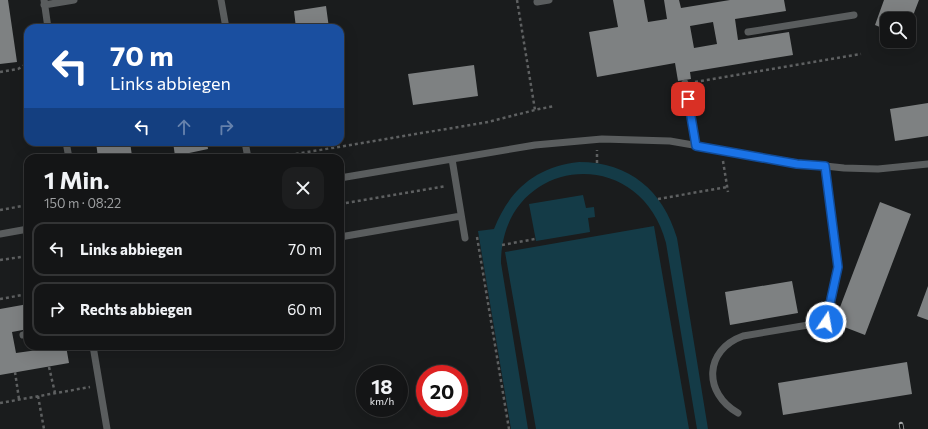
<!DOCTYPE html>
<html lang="de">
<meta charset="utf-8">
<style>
body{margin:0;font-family:Commissioner,sans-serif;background:#1d1e1f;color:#f1f3f6;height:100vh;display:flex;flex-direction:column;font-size:15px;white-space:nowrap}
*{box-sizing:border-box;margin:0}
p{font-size:13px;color:#9d9fa1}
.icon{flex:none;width:22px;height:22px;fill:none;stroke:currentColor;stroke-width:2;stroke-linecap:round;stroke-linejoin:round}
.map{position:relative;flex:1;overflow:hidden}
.panel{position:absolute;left:24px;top:154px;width:320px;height:196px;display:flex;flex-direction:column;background:#141516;border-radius:12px;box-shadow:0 4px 16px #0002,0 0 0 1px #333435}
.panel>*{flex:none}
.guide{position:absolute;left:24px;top:24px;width:320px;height:122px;border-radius:12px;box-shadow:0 4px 16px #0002,0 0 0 1px #333435;background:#1a4fa0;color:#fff;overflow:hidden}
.tools{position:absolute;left:880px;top:12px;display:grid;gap:8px}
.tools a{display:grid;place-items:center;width:36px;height:36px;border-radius:8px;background:#141516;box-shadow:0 4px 16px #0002,0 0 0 1px #333435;font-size:20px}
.speed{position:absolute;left:356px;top:365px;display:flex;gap:8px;font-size:20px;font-weight:700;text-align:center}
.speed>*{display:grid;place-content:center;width:52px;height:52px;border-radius:50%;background:#141516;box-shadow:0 4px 16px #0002,0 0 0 1px #333435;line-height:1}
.speed small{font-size:10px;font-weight:400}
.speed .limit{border:6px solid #d22;background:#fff;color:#111}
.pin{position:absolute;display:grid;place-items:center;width:34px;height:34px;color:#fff;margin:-17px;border-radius:8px;box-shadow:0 2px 6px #0006}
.me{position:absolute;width:44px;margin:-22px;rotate:12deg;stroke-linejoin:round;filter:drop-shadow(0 0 3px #0008)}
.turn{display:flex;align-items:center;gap:14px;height:84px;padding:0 20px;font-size:18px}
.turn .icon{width:52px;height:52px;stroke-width:2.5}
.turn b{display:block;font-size:28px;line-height:34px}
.lanes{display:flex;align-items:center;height:38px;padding:0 20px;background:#0003;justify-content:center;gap:20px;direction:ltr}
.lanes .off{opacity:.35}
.round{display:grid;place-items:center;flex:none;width:42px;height:42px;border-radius:12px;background:#1d1e1f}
.headline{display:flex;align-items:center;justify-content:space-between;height:68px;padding:0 20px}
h1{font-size:24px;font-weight:700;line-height:30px}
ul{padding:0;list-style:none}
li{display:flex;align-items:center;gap:12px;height:54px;margin:0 8px 6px;padding:0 12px;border:2px solid #333435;border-radius:12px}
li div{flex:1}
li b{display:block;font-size:15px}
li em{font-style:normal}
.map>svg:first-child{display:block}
.green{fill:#143b47}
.building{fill:#7e8182;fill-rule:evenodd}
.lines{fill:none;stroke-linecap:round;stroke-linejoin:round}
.path{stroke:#5e6061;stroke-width:2.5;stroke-dasharray:3 3;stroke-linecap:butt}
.lane{stroke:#5a5d5e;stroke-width:7}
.rail-casing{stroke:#a5a7a8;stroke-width:4.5}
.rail{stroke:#111314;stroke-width:3;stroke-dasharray:9;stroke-linecap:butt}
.route-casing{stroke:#114b97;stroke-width:10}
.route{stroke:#1a73e8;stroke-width:7}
</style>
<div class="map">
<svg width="928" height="429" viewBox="0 0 928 429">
<rect width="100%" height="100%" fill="#1a1c1d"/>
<path class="green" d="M579,162C630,162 663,191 677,238L708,429H697L666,243C639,140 501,157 501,263L528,429H511L478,231L494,229C510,189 536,167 579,162Z
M583,195L586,208L594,207L595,217L588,218L590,232L536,241L529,204Z
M654,226L689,429H536L505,252Z"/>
<path class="building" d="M0,0H8L17,62L0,64Z
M613,0H644L648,22L667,19L664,0H679L681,8L730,0H784L786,11L735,19L738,40L789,32L793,55L690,72L691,79L678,81L675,63L597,77L589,32L618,27ZM713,22L717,44L694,48L690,26Z
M884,0H919L909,26V19H887V30L875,25Z
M326,6L329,28H296L294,11Z
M474,65L478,96L413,105L408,74Z
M928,103V136L895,141L890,109Z
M96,142H130L132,156L98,158Z
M173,142H207L208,149L175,156Z
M880,202L911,214L865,335L834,323Z
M792,281L798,313L730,325L725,292Z
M928,286V320L917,316Z
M28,304V329L12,332L16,353L66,346L69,363L0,375V309Z
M907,362L912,394L783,415L778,383Z"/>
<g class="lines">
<path class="path" d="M517,0L535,110
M0,72L18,69L28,63
M695,82L861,54
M272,158L488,122L539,109L555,106
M723,161L728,192
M597,163V150
M658,199L727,187
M340,204L446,186
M0,210L28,205
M477,237L509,429
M502,245L535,239
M0,260L28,256
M0,299L28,294
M49,367L55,393
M15,372L19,399
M38,396L44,429
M0,403L90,387"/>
<path class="lane" d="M44,0L48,28
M221,0L226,28
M537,2L549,0
M44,5L74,0
M748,32L854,15
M685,83L696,146
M66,142L69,158
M245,142L248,158
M452,159L465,238
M340,178L535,145L602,139L670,141L797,163L844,168L878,169L928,164
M0,234L28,229
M340,237L461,216
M23,335L28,334
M93,346L107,429
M738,413C703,393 704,350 743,336L826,322L838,267L825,166"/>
<defs>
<path id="rail" d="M901,424L902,429"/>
</defs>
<use href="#rail" class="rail-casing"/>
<use href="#rail" class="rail"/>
</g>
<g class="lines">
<defs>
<path id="route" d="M688,99L696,146L797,164L825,166L838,267L826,322"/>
</defs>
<use href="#route" class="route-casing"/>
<use href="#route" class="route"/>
</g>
</svg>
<div class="tools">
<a><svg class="icon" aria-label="search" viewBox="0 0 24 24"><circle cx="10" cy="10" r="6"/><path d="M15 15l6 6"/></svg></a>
</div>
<div class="speed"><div>18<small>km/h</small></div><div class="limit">20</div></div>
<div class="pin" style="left:688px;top:99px;background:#d93025"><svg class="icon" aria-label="arrive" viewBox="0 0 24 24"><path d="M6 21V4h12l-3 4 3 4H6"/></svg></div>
<svg class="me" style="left:826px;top:322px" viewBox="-20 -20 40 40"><circle r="17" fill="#1a73e8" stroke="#fff" stroke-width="3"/><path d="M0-11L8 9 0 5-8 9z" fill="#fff"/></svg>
<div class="guide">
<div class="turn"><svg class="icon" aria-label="left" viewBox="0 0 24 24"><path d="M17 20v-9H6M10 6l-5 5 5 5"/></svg><div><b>70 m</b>Links abbiegen</div></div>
<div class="lanes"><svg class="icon" aria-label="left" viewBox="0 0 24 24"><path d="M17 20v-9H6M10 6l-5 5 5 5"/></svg><svg class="icon off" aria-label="ahead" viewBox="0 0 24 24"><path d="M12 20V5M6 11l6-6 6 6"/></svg><svg class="icon off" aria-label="right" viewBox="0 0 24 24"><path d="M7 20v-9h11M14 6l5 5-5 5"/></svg></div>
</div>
<section class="panel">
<div class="headline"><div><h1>1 Min.</h1><p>150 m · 08:22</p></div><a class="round"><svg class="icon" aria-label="close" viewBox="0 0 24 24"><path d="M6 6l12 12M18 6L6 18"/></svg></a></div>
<ul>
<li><svg class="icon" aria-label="left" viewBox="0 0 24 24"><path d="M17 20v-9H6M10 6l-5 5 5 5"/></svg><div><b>Links abbiegen</b></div><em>70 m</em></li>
<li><svg class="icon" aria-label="right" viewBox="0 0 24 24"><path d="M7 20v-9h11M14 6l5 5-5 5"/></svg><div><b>Rechts abbiegen</b></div><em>60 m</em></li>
</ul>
</section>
</div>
